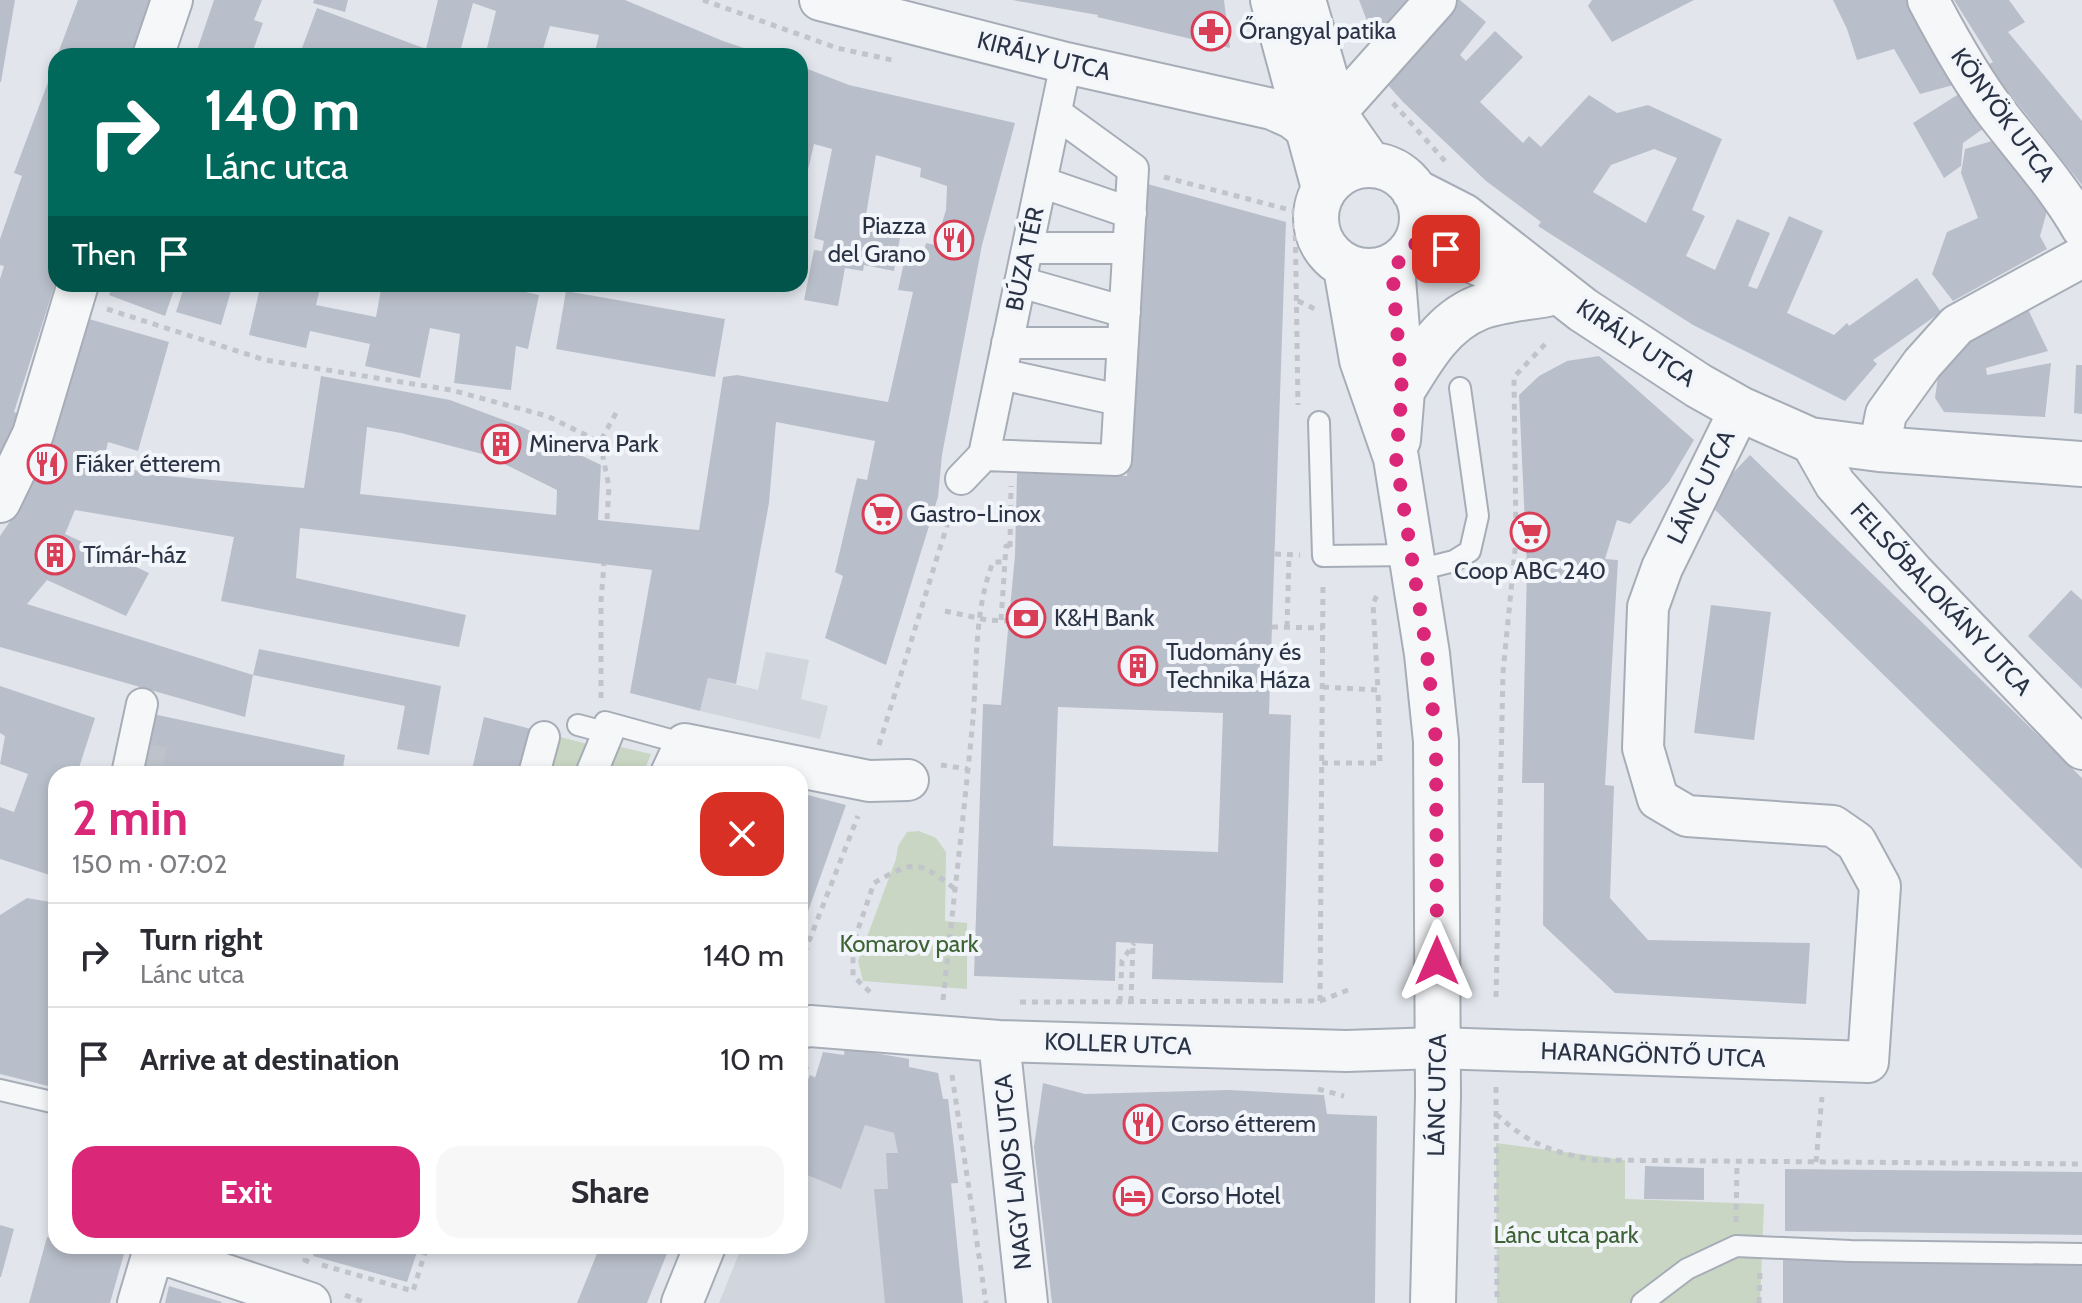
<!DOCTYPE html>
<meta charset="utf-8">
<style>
body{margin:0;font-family:Cabin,sans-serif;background:#f7f7f7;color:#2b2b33;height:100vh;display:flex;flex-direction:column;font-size:30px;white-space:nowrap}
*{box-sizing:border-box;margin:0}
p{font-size:26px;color:#7c7c81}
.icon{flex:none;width:44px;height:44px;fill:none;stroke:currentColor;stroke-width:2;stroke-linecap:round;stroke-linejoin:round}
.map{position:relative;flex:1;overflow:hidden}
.sheet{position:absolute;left:48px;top:766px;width:760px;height:488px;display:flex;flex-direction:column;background:#fff;border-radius:24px;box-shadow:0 4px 12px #0003}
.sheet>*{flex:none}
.top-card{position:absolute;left:48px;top:48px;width:760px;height:244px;border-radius:24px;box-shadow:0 4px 12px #0003;background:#00695c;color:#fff;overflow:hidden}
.pin{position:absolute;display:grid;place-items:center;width:68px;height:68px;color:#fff;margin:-34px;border-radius:16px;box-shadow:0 4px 12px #0006}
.me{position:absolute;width:88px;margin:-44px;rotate:0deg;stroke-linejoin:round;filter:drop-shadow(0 0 6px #0008)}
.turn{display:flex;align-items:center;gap:28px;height:168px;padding:0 24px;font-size:36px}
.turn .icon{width:104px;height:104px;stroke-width:2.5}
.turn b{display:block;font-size:56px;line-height:68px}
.then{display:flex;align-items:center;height:76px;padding:0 24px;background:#0003;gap:16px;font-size:30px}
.round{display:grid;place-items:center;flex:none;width:84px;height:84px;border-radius:24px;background:#f7f7f7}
.headline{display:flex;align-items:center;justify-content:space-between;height:136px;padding:0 24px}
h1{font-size:48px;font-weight:700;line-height:60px;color:#db2777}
.button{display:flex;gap:16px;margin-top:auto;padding:16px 24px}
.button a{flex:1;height:92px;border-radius:24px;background:#db2777;color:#fff;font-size:32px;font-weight:700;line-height:92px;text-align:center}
.button a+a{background:#f7f7f7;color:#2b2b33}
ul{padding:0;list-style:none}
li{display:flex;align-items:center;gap:24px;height:104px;padding:0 24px;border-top:2px solid #e1e1e2}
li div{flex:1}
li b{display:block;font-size:30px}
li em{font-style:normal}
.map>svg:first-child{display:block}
.built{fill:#d0d5de}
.green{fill:#c8d6c3}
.building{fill:#b9bfca;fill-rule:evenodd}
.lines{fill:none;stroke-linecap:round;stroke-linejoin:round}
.pedestrian-tunnel{stroke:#bdc2cb;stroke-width:30;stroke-dasharray:30 15;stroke-linecap:butt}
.service-casing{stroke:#a7adb7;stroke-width:24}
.pedestrian-casing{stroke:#a7adb7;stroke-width:34}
.minor-casing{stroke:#a7adb7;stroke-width:44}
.tertiary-casing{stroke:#a7adb7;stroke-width:48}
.path{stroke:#c1c4ca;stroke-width:5;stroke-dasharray:6 6;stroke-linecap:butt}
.service{stroke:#f6f7f9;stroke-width:20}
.pedestrian{stroke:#f6f7f9;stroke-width:30}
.minor{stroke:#f6f7f9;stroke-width:40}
.tertiary{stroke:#f6f7f9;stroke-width:44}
.route{stroke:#db2777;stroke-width:14;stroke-dasharray:0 25.2}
.labels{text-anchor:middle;stroke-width:8;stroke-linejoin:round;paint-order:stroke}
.poi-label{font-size:24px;fill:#293345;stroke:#f2f5f9;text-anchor:start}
.street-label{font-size:24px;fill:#293345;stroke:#f2f5f9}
.park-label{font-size:24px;fill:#3d6235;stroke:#f2f5f9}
</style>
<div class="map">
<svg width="2082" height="1303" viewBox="0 0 2082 1303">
<rect width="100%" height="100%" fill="#e2e6ec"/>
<path class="built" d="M766,652L809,660L801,699L828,706L820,739L700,711L708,678L758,690Z
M845,1048L909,1059V1067L938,1073L943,1099H948L958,1183L951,1184L963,1303H719L742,1246H800V1100L810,1075L815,1077L844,1055Z"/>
<path class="green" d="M553,735L591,745L581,774H542Z
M612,745L651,754L643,774H613L603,770Z
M919,831L936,838L946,852L945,921L967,923V989L863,981L858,961L896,859L898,846L907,832Z
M1496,1143L1625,1160V1199L1764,1204L1760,1303H1497Z"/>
<path class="building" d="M0,0H15L1,82H0Z
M78,0H155L134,56H57Z
M214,0H262L254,20L263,23L251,56H195Z
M314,0H348L345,12L313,3Z
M438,0H625L723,41L768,56H594L599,35L550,26L541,56H485L496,11L473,3L459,56H299L317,8L426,49Z
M1012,0H1224L1230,48L1097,17L1098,15Z
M1359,0H1423L1377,47Z
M1442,0H1460L1486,22L1460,55L1466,61L1495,31L1523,57L1480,102L1523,143L1529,136L1541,147L1589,95L1617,113L1648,105L1722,139L1692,210L1705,216L1686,256L1715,270L1737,219L1770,233L1748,286L1757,289L1789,216L1823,231L1787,313L1834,335L1847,323L1849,326L1917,278L1941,312L1873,360L1877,364L1845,401L1693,325L1538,226L1541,222L1486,181L1403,102L1379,75ZM1654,149L1677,158L1646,223L1593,192L1611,165Z
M1592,0H1694L1612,42L1588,6Z
M1833,0H1914L1961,83L1920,94L1894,49L1857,60L1847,29Z
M1954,0H2009L2025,22L2008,32L2082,121V185L1987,65L1993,62Z
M56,61V281L14,412L24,416L0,472V279L4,266L0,265V239L22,176L14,173Z
M800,66L849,85L1015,123L982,245L942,455L938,497L886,665L825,638L843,576L835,572L857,478L867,480L875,441L776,422L769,503L736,684L708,678L700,711L630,693L652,570L300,528L296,578L466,615L459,647L221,601L234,537L75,510L65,534L149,573L126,616L47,580L27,604L253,675L245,717L0,647V536L17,511L82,317L169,342L138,451L108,442L103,462L155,475L304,488L321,376L450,400L520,426L601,465L598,520L699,530L723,377L737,375L888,402L913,292L898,290L904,262L921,266L926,243L935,245L946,210L947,186L920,177L921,168L876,155L865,221L902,227L894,271L864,265L863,271L845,268L838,306L804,300L814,250L822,251L824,241L814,238L832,149L814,144L807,174L800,171ZM367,427L401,433L486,455L557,490L556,515L360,494Z
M1965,90L1987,126L1963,143L1961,166L1944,178L1913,123Z
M2012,135L2053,190L2040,236L2047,249L1953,301L1932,274L1947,232L1978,218L1961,173L1965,149Z
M1144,183L1286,222L1269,714L1291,715L1283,983L1152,979L1153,944L1116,942L1115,981L974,976L983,704L1001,705L1015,555L1017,473L1127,476ZM1058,707L1223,713L1218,852L1053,846Z
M113,284H176L165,316L109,295Z
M185,284H233L221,325L176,312Z
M238,284H321L316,305L376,317L382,284H488L539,295L528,349L516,346L511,390L454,383L460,334L430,328L420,378L365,366L370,344L310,331L306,348L249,335L259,292Z
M566,291L725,319L715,377L556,349Z
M2024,301L2048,351L1986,368L1987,375L2051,363L2045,417L1944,412L1935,398L1939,369L1971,327Z
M1599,356L1694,440L1669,482L1630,524L1617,520L1605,559L1618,560L1605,785L1614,786L1610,898L1648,940L1810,943L1806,1004L1615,993L1543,925L1544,783H1522L1527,568L1519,395L1539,376L1567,361Z
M2076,365H2082V414L2074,413Z
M1750,455L2082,778V869L1706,501Z
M2071,590L2082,600V689L2028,636Z
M1711,605L1771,612L1754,740L1694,733Z
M259,649L441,686L429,755L397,749L405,706L253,675Z
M0,686L95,718L77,774H56V877L0,859V807L14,812L28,774L0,764L5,736L0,733Z
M153,714L345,755L342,774H140Z
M484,717L535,730L523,774H471Z
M800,793L846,805L801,931L800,930Z
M27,898L56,903V1088L0,1074V915Z
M845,1048L909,1059V1067L938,1073L943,1099H948L958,1183H951L963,1303H885L874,1189H888L886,1153H898L894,1133L865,1125L841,1189L800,1172V1100L810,1075L815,1078L823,1052L844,1055Z
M1043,1083L1085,1094L1229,1090L1324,1095L1327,1114L1377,1116L1375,1303H1052L1034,1147Z
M1645,1166L1704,1168V1200L1644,1199Z
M1785,1169L2082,1172V1235L1785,1231Z
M0,1225L14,1229L1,1277H0Z
M47,1237L56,1239V1246H89L124,1254L110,1303H29Z
M316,1246H419L407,1282L313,1256Z
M600,1246H670L647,1303H577Z
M1783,1256L2082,1259V1303H1783Z
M169,1286L222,1302L221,1303H165Z"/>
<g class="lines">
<path class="pedestrian-tunnel" d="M146,774L154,735"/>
<defs>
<path id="service" d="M1319,422L1323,556L1413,555
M1414,571L1454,561L1470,551L1478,516L1460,388
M578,725L608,733L605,722L685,744
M0,1090L56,1103
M1642,1303L1687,1269L1736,1246L1851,1251L2082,1254"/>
<path id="pedestrian" d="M1041,182L1131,213
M1028,248H1128
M1020,282L1125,312
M1007,343H1123
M1001,374L1119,400
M984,455L1066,63
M961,479L984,455L1116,460L1133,169L1056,113
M127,774L142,704
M534,774L544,737
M591,774L608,733"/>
<path id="minor" d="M820,0L1066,63L1272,109L1292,118L1310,132
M1928,0C1948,38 1970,78 1996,112C2025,150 2058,186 2082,228
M153,56L172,0
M1335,113L1436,0
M1810,440L1835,484L1914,573L2082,749
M1879,449L1886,414L1922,364L1957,325L2082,257
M0,502L33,434L78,284
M671,774L685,744L869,781L908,780
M800,1028L810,1026L999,1041L1346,1051L1437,1048L1868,1062L1880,886L1856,842L1833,826L1687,816L1658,799L1643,748L1648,607L1662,568L1740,409
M999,1041L1027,1303
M154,1251L310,1303
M138,1303L155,1246
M682,1303L705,1246"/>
<path id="tertiary" d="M1273,0L1324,188
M1303,0L1337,118L1370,165
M1316 218a53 53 0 1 1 106 0a53 53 0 1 1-106 0Z
M1414,191L1463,216L1583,310L1699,386L1740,409L1810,440L1879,449L2082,464
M1416,243L1446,249L1516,279
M1392,267L1402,391L1398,440
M1346,268L1362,360L1396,458L1427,654L1436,741L1438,1096L1433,1303
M1402,391C1421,360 1441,323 1478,308C1499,300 1525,298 1547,294"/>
</defs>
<use href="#service" class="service-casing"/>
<use href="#pedestrian" class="pedestrian-casing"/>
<use href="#minor" class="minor-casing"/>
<use href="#tertiary" class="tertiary-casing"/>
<path class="path" d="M703,0L837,48L892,60
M1393,103L1445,161
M1164,177L1294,211
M1295,211L1298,405
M1298,301L1315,309
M107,309L265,360L451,390L547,416L600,442L616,413
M600,442L609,487L607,520
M1010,547L1011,486
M1275,554L1300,555
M945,611L987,620L1009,621
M1001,620L1006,546H1015
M1272,627L1323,628
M1287,627L1289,555
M1323,687L1378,690L1373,604L1377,595
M601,698V601L604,564
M879,745L953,506
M1322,763H1380L1378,690
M941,765L968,769
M800,964L858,816
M870,992L853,976V944L874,883C914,860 918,860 955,889
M1496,997L1503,672L1516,540L1514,377L1549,340
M943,1000C953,906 964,813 973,719C977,668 974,610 993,562H1006
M1320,1001L1323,582
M1020,1002L1320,1001L1348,990
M1120,1002L1122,961L1134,943
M1131,1002L1133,944
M952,1075L986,1303
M800,1083L809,1061
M1496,1087L1497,1303
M1318,1089L1344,1096
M1496,1114C1531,1145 1547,1150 1592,1160L2082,1164
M1816,1162L1822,1097
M1736,1222L1737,1163
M309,1262L305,1260L309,1246
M322,1265L413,1291L427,1246
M345,1295L366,1303
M1759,1303L1760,1272"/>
<use href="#service" class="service"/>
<use href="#pedestrian" class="pedestrian"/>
<use href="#minor" class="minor"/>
<use href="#tertiary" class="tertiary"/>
</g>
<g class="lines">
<path class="route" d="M1437,961L1436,741L1427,654L1396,458L1402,391L1392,267L1406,257L1416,243L1446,249"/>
</g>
<defs>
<symbol id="pharmacy-ring" viewBox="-11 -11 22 22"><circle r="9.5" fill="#f2f5f9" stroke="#da3e56" stroke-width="1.5"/><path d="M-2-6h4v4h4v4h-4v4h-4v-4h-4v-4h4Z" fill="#da3e56"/></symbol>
<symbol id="restaurant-ring" viewBox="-11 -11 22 22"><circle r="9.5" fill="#f2f5f9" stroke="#da3e56" stroke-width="1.5"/><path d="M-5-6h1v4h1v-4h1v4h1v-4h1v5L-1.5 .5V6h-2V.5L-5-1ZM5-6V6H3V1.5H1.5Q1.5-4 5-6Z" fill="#da3e56"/></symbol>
<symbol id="building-ring" viewBox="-11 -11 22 22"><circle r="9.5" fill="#f2f5f9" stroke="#da3e56" stroke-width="1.5"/><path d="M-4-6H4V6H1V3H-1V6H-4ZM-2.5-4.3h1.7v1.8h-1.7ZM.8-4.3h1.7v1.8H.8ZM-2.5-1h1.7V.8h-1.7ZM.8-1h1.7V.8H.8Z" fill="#da3e56"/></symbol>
<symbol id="supermarket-ring" viewBox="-11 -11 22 22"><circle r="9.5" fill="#f2f5f9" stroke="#da3e56" stroke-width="1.5"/><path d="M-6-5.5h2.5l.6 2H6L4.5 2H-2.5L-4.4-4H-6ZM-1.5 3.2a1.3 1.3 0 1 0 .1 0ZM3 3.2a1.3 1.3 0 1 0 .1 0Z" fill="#da3e56"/></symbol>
<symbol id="bank-ring" viewBox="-11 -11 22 22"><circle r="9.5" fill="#f2f5f9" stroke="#da3e56" stroke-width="1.5"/><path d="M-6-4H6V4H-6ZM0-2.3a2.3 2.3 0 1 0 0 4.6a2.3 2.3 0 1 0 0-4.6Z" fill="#da3e56"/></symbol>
<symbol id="hotel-ring" viewBox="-11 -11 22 22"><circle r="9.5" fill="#f2f5f9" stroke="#da3e56" stroke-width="1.5"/><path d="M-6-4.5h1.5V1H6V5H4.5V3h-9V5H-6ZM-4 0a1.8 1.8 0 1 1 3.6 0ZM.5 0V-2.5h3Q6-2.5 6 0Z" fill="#da3e56"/></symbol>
</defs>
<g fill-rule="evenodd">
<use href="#pharmacy-ring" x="1189" y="9" width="44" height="44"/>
<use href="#restaurant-ring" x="932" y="218" width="44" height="44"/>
<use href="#building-ring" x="479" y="422" width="44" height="44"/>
<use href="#restaurant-ring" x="25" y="442" width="44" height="44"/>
<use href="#supermarket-ring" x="860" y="492" width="44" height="44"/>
<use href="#supermarket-ring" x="1508" y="510" width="44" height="44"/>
<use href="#building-ring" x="33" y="533" width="44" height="44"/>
<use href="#bank-ring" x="1004" y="596" width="44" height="44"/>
<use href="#building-ring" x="1116" y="644" width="44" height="44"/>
<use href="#restaurant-ring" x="1121" y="1102" width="44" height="44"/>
<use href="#hotel-ring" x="1111" y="1174" width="44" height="44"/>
</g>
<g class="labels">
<g class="poi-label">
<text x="1239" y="39">Őrangyal patika</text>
<text x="926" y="234" text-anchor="end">Piazza<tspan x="926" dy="28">del Grano</tspan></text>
<text x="529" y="452">Minerva Park</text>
<text x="75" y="472">Fiáker étterem</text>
<text x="910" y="522">Gastro-Linox</text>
<text x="83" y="563">Tímár-ház</text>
<text x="1530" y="579" text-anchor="middle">Coop ABC 240</text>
<text x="1054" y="626">K&amp;H Bank</text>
<text x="1166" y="660">Tudomány és<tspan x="1166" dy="28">Technika Háza</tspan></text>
<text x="1171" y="1132">Corso étterem</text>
<text x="1161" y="1204">Corso Hotel</text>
</g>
<g class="street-label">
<text transform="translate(1044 56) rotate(14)" y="8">KIRÁLY UTCA</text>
<text transform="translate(2003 115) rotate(54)" y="8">KÖNYÖK UTCA</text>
<text transform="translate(1025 259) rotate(-78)" y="8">BÚZA TÉR</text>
<text transform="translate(1636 343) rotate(34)" y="8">KIRÁLY UTCA</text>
<text transform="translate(1701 487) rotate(-64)" y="8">LÁNC UTCA</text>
<text transform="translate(1941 599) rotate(47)" y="8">FELSŐBALOKÁNY UTCA</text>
<text transform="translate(1118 1044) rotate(2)" y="8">KOLLER UTCA</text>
<text transform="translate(1653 1055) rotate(2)" y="8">HARANGÖNTŐ UTCA</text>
<text transform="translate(1437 1095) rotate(-89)" y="8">LÁNC UTCA</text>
<text transform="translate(1013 1172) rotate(-96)" y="8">NAGY LAJOS UTCA</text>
</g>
<g class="park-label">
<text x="909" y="952">Komarov park</text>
<text x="1566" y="1243">Lánc utca park</text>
</g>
</g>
</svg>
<div class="pin" style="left:1446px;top:249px;background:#d93025"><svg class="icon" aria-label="arrive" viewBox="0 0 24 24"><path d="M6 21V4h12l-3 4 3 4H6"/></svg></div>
<svg class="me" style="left:1437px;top:961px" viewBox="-20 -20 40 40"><path d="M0-17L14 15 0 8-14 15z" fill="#db2777" stroke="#fff" stroke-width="4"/></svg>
<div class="top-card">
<div class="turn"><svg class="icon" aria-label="right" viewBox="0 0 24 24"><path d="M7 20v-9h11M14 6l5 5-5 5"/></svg><div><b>140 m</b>Lánc utca</div></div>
<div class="then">Then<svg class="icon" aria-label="arrive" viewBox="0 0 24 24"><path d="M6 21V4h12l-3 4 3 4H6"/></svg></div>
</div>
<section class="sheet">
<div class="headline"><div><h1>2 min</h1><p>150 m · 07:02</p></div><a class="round" style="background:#d93025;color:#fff"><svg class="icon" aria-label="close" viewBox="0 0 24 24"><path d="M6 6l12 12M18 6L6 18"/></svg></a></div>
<ul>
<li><svg class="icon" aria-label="right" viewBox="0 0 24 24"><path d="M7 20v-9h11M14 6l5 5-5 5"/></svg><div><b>Turn right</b><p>Lánc utca</p></div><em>140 m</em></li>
<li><svg class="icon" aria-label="arrive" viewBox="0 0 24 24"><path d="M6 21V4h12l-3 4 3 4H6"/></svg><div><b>Arrive at destination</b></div><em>10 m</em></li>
</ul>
<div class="button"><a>Exit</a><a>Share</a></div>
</section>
</div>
